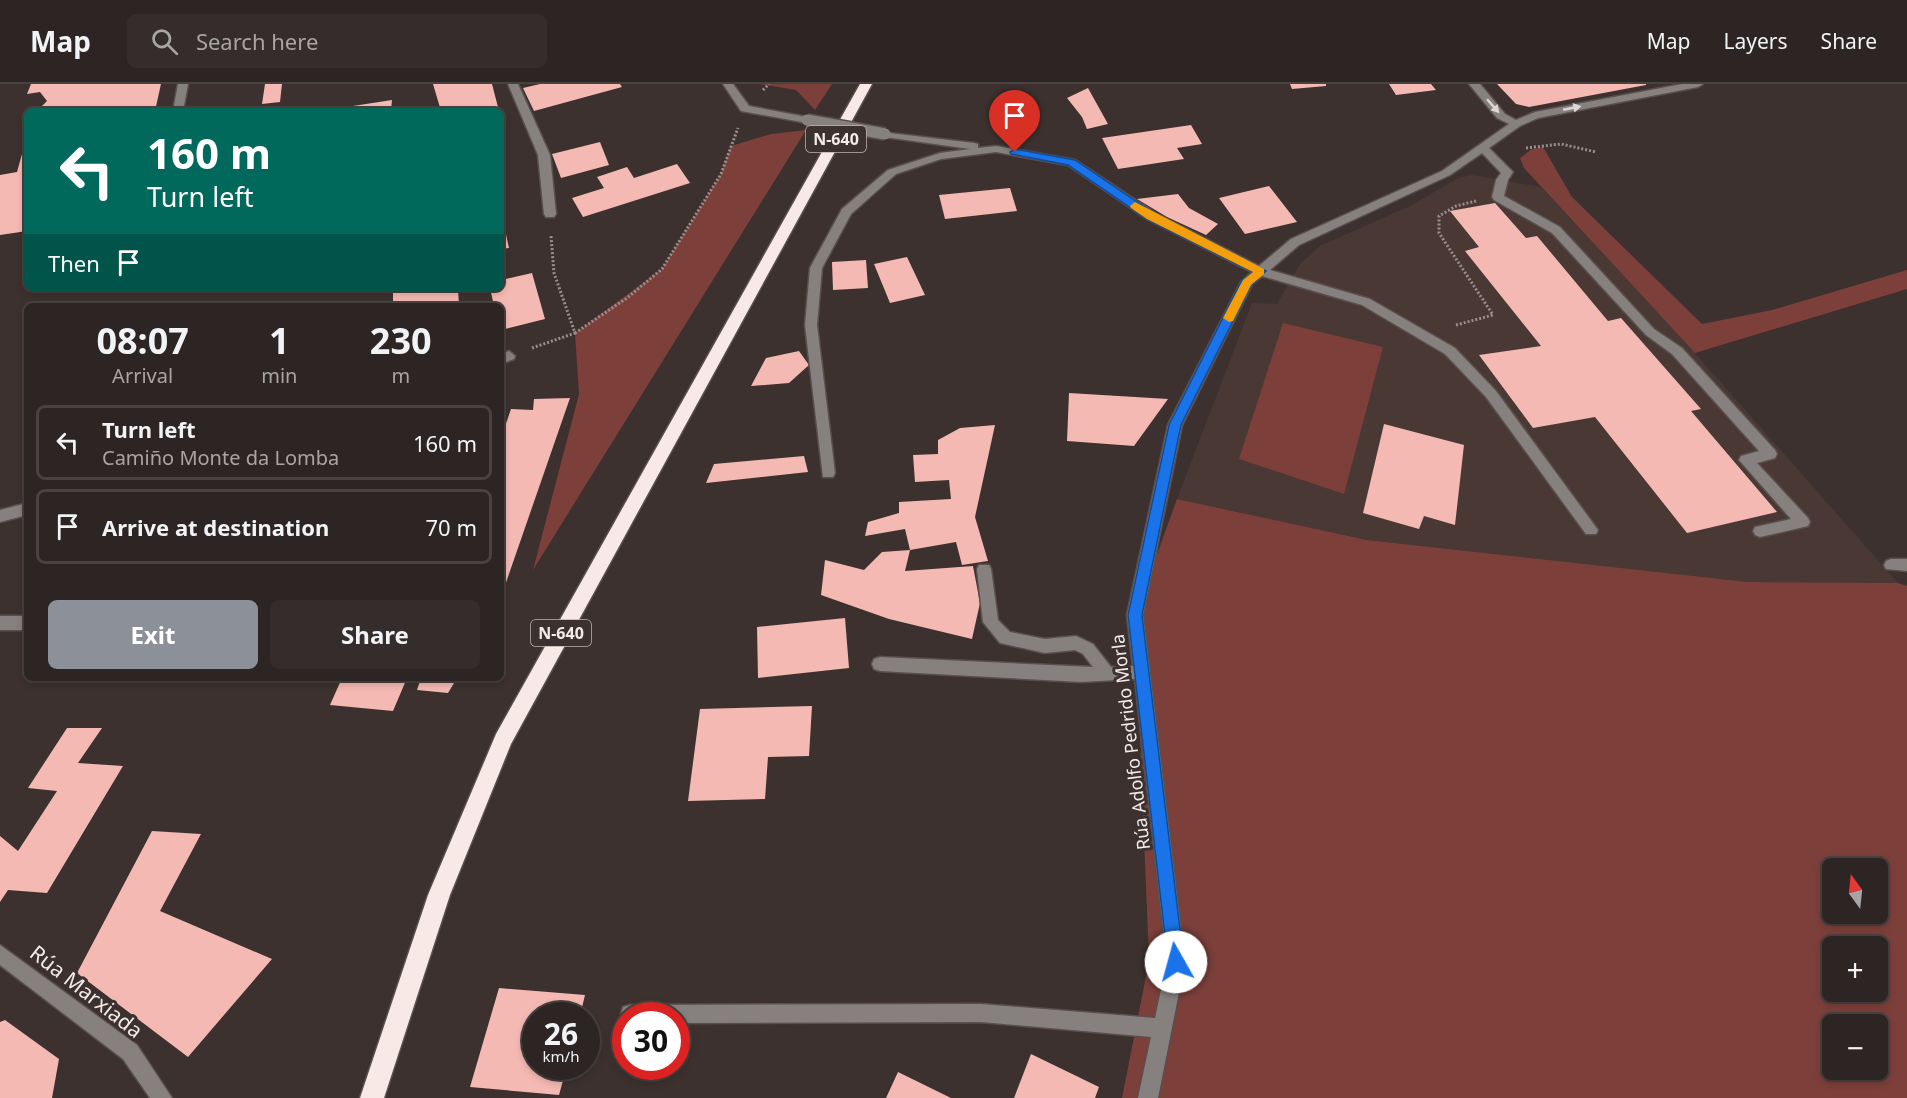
<!DOCTYPE html>
<meta charset="utf-8">
<style>
body{margin:0;font-family:"Noto Sans",sans-serif;background:#352d2b;color:#f1f3f6;height:100vh;display:flex;flex-direction:column;font-size:22px;white-space:nowrap}
*{box-sizing:border-box;margin:0}
p{font-size:20px;color:#a7a5a6}
.icon{flex:none;width:33px;height:33px;fill:none;stroke:currentColor;stroke-width:2;stroke-linecap:round;stroke-linejoin:round}
.map{position:relative;flex:1;overflow:hidden}
.panel{position:absolute;left:24px;top:219px;width:480px;height:378px;display:flex;flex-direction:column;background:#2d2523;border-radius:9px;box-shadow:0 3px 9px #0003,0 0 0 2px #484241}
.panel>*{flex:none}
.guide{position:absolute;left:24px;top:24px;width:480px;height:183px;border-radius:9px;box-shadow:0 3px 9px #0003,0 0 0 2px #484241;background:#00695c;color:#fff;overflow:hidden}
.needle{width:39px;rotate:345deg}
.tools{position:absolute;left:1822px;top:774px;display:grid;gap:12px}
.tools a{display:grid;place-items:center;width:66px;height:66px;border-radius:9px;background:#2d2523;box-shadow:0 3px 9px #0003,0 0 0 2px #484241;font-size:30px}
.speed{position:absolute;left:522px;top:918px;display:flex;gap:12px;font-size:30px;font-weight:700;text-align:center}
.speed>*{display:grid;place-content:center;width:78px;height:78px;border-radius:50%;background:#2d2523;box-shadow:0 3px 9px #0003,0 0 0 2px #484241;line-height:1}
.speed small{font-size:15px;font-weight:400}
.speed .limit{border:9px solid #d22;background:#fff;color:#111}
.pin{position:absolute;display:grid;place-items:center;width:51px;height:51px;color:#fff;margin:-62px -26px;border-radius:50% 50% 50% 0;rotate:-45deg;box-shadow:0 0 6px #0007}
.pin .icon{rotate:45deg}
.me{position:absolute;width:66px;margin:-33px;rotate:353deg;stroke-linejoin:round;filter:drop-shadow(0 0 4px #0008)}
.turn{display:flex;align-items:center;gap:21px;height:126px;padding:0 24px;font-size:27px}
.turn .icon{width:78px;height:78px;stroke-width:2.5}
.turn b{display:block;font-size:42px;line-height:51px}
.then{display:flex;align-items:center;height:57px;padding:0 24px;background:#0003;gap:12px;font-size:22px}
.eta{display:flex;justify-content:space-evenly;align-items:center;height:102px;text-align:center}
.eta b{font-size:36px;font-weight:700;line-height:42px}
.primary-button{display:flex;gap:12px;margin-top:auto;padding:12px 24px}
.primary-button a{flex:1;height:69px;border-radius:9px;background:#8c9099;color:#fff;font-size:24px;font-weight:700;line-height:69px;text-align:center}
.primary-button a+a{background:#352d2b;color:#f1f3f6}
ul{padding:0;list-style:none}
li{display:flex;align-items:center;gap:18px;height:75px;margin:0 12px 9px;padding:0 12px;border:3px solid #484241;border-radius:9px}
li div{flex:1}
li b{display:block;font-size:22px}
li em{font-style:normal}
header{display:flex;align-items:center;gap:36px;box-sizing:border-box;height:84px;padding:0 30px;background:#2d2523;border-bottom:2px solid #484241}
header strong{font-size:28px}
nav{display:flex;gap:33px;margin-inline-start:auto;font-size:21px}
.search{width:420px;height:54px;background:#352d2b;display:flex;align-items:center;gap:15px;box-sizing:border-box;padding:0 21px;border-radius:9px;color:#a7a5a6;font-size:22px}
.map>svg:first-child{display:block}
.built{fill:#4a3835}
.green{fill:#7c3f3a;fill-rule:evenodd}
.building{fill:#f4b9b2}
.lines{fill:none;stroke-linecap:round;stroke-linejoin:round}
.minor-casing{stroke:#594f4d;stroke-width:3}
.highway-casing{stroke:#594f4d;stroke-width:3}
.path{stroke:#988f8d;stroke-width:3;stroke-dasharray:2 2;stroke-linecap:butt}
.minor{fill:#86807f;fill-rule:evenodd}
.highway{fill:#f8e9e7;fill-rule:evenodd}
.minor-bridge-casing{stroke:#594f4d;stroke-width:14;stroke-linecap:butt}
.minor-bridge{stroke:#86807f;stroke-width:11}
.oneway{fill:#ddd6d5}
.route{fill:#1a73e8;stroke:#114b97;stroke-width:1.5}
.slow{fill:#f59e0b}
.labels{text-anchor:middle;stroke-width:6;stroke-linejoin:round;paint-order:stroke}
.shield{fill:#3c312f;stroke:#bcb3b2;stroke-width:1.5}
.shield-label{font-size:16px;font-weight:bold;fill:#f3ebea}
.street-label{font-size:18px;fill:#f3ebea;stroke:#3c312f}
.near-street-label{font-size:21px;fill:#f3ebea;stroke:#3c312f}
</style>
<header>
<strong>Map</strong>
<div class="search"><svg class="icon" aria-label="search" viewBox="0 0 24 24"><circle cx="10" cy="10" r="6"/><path d="M15 15l6 6"/></svg>Search here</div>
<nav><a>Map</a><a>Layers</a><a>Share</a></nav>
</header>
<div class="map">
<svg width="1907" height="1014" viewBox="0 0 1907 1014">
<rect width="100%" height="100%" fill="#3c312f"/>
<path class="built" d="M1472,91L1541,103L1695,269L1898,499L1748,498L1367,456L1177,415L1252,219L1277,220L1300,180L1320,162L1410,122L1458,94Z"/>
<path class="green" d="M760,0H832L815,26L796,6Z
M806,46L533,486L579,310L575,249L662,185L721,90L731,62L771,50Z
M1543,63L1572,113L1702,240L1772,226L1907,186V205L1695,269L1524,84L1520,74L1532,65Z
M1283,239L1383,263L1344,410L1239,375Z
M1177,415L1367,456L1748,498L1898,499L1907,502V1014H1122L1149,877L1135,531ZM1833,784H1878V830H1833ZM1833,862H1878V908H1833ZM1833,940H1878V986H1833Z"/>
<path class="building" d="M31,0H161L155,27H37L47,17L40,8L27,10Z
M265,0H282L280,18L262,20Z
M433,0H492L499,27H460V24L441,27Z
M540,0H620L622,3L534,27L523,4Z
M1290,0H1326V2L1292,5Z
M1389,0H1431L1436,6L1396,11Z
M1497,0H1646V1L1529,23L1516,20Z
M1088,4L1108,40L1087,45L1082,33L1067,14Z
M392,16L391,27H327V26Z
M1191,41L1202,60L1177,64L1184,75L1118,85L1102,54Z
M27,52V147L0,151V91L17,88Z
M600,58L609,81L561,94L552,70Z
M677,80L690,99L583,133L572,114L604,104L597,93L627,83L634,94Z
M1269,102L1297,138L1245,150L1219,114Z
M1010,104L1017,127L945,135L939,111Z
M1178,110L1189,124L1218,140L1206,151L1167,133L1137,115Z
M1495,119L1526,154L1537,152L1608,237L1621,234L1701,325L1691,327L1777,428L1687,449L1595,333L1533,344L1479,271L1541,262L1465,167L1479,163L1450,127Z
M505,146L509,164L501,165V147Z
M907,173L925,211L890,219L874,180Z
M866,176L868,204L833,206L832,178Z
M532,189L545,235L501,246V222H494L490,204H501V196Z
M393,204H458L459,222H393Z
M799,267L809,281L789,299L751,302L766,274Z
M1069,309L1168,315L1134,362L1067,357Z
M570,314L501,513V354L511,325L533,326L534,315Z
M1384,340L1464,361L1455,441L1424,432L1419,445L1363,429Z
M995,341L975,433L988,477L962,481L956,458L910,466L905,445L865,452L868,438L899,429V418L951,415L949,396L915,398L913,371L938,370V356L960,344Z
M804,372L808,388L706,399L714,380Z
M910,466L905,487L973,482L980,519L972,555L889,535L821,511L825,476L864,486L882,468Z
M845,534L849,584L758,594L757,543Z
M342,594H407L393,627L330,621Z
M421,594H457L448,609L417,606Z
M812,622L809,672L768,673L765,715L688,717L700,625Z
M67,644H102L78,679L123,682L47,809L8,806L0,818V752L18,767L57,707L28,704Z
M152,747L201,750L160,827L272,875L188,973L77,889Z
M499,904L585,911L580,932H536V982H567L559,1011L470,1003Z
M5,936L59,975L52,1014H0V938Z
M1031,970L1099,1003L1095,1014H1014Z
M898,988L951,1014H886Z"/>
<g class="lines">
<defs>
<path id="minor" d="M178,0H188L183,27H173Z
M508,0H518L550,71L556,130L554,133H546L544,130L538,71Z
M723,0H733L749,22L807,33L812,36L807,39L741,27Z
M1469,0H1480L1505,30L1516,36L1535,28L1682,0H1703L1698,3L1538,34L1520,42L1489,64L1513,88L1508,96L1504,112L1560,143L1654,245L1682,264L1775,366L1777,370L1775,374L1757,379L1808,434L1810,438L1808,442L1760,453L1755,451L1753,447L1755,443L1791,435L1739,376L1741,372L1759,367L1672,270L1646,251L1552,149L1494,116L1492,113L1496,96L1501,89L1482,69L1450,91L1299,161L1270,186L1370,215L1455,264L1496,307L1598,446L1596,450H1586L1486,313L1445,270L1362,221L1262,192L1252,200L1182,341L1143,531L1185,878L1158,1014H1138L1151,953L981,938L676,939V932H626V938L623,937L621,930L623,923L630,921L981,920L1155,934L1167,878L1135,595L1081,598L880,587L874,585L872,580L874,575L880,573L1093,583L1083,570L1075,566L1045,569L1000,559L983,538L977,485L979,481H989L991,485L998,536L1010,548L1045,555L1076,552L1093,560L1111,583L1133,582L1127,531L1168,341L1241,198L1252,188L1147,135L1068,81L996,68L941,75L896,90L851,130L822,184L817,241L835,389L833,393H823L805,241L810,184L842,125L888,86L940,69L970,65L885,53L880,50L881,48L974,59L978,60V64L996,62L1075,76L1155,129L1259,182L1291,155L1442,87L1509,40L1497,34Z
M509,267L515,272L514,275L501,280V270Z
M27,419V431L0,438V426Z
M1891,475H1907V487L1886,485L1884,481L1886,477Z
M0,532H27V546H0Z
M0,861L137,961L172,1014H150L123,975L0,881Z"/>
<path id="highway" d="M860,0H872L511,660L450,811L384,1014H360L428,811L496,650Z"/>
</defs>
<use href="#minor" class="minor-casing"/>
<use href="#highway" class="highway-casing"/>
<path class="path" d="M763,6L769,0
M1526,64L1561,60L1596,68
M1456,241L1493,231L1439,149V132L1456,122L1476,117
M575,249L627,214L662,185L721,90L738,44
M532,264L575,249L554,189L551,152"/>
<use href="#minor" class="minor"/>
<use href="#highway" class="highway"/>
<defs>
<path id="minor-bridge" d="M807,36L885,50"/>
</defs>
<use href="#minor-bridge" class="minor-bridge-casing"/>
<use href="#minor-bridge" class="minor-bridge"/>
</g>
<defs><path id="oneway-solid" d="M-6-.8H1V-3.2L6.5 0L1 3.2V.8H-6Z" transform="scale(1.5)"/></defs>
<g class="oneway">
<use href="#oneway-solid" transform="translate(1493 22) rotate(49)"/>
<use href="#oneway-solid" transform="translate(1572 24) rotate(-11)"/>
</g>
<path class="route" d="M1015,65L1075,76L1155,130L1266,187L1251,201L1181,341L1142,531L1184,878L1182,884L1176,887L1170,884L1168,878L1128,531L1169,341L1241,198L1253,188L1147,135L1068,81L1011,70L1010,68Z"/>
<path class="slow" d="M1135,118L1264,185V190L1251,201L1233,237L1229,238L1223,234L1243,196L1253,188L1147,135L1131,124L1130,122Z"/>
<g class="labels">
<g class="shield">
<rect x="806" y="42" width="60" height="26" rx="4.5"/>
<rect x="531" y="536" width="60" height="26" rx="4.5"/>
</g>
<g class="shield-label">
<text x="836" y="61">N-640</text>
<text x="561" y="555">N-640</text>
</g>
<g class="street-label">
<text transform="translate(1131 658) rotate(-97)" y="6">Rúa Adolfo Pedrido Morla</text>
</g>
<g class="near-street-label">
<text transform="translate(86 908) rotate(38)" y="7">Rúa Marxiada</text>
</g>
</g>
</svg>
<div class="tools">
<a><svg class="needle" viewBox="-14 -14 28 28"><path d="M0-13l5 13h-10z" fill="#e53935"/><path d="M0 13l5-13h-10z" fill="#a7a5a6"/></svg></a>
<a>+</a>
<a>−</a>
</div>
<div class="speed"><div>26<small>km/h</small></div><div class="limit">30</div></div>
<div class="pin" style="left:1015px;top:68px;background:#d93025"><svg class="icon" aria-label="arrive" viewBox="0 0 24 24"><path d="M6 21V4h12l-3 4 3 4H6"/></svg></div>
<svg class="me" style="left:1176px;top:878px" viewBox="-20 -20 40 40"><circle r="19" fill="#fff"/><path d="M0-13L10 11 0 6-10 11z" fill="#1a73e8"/></svg>
<div class="guide">
<div class="turn"><svg class="icon" aria-label="left" viewBox="0 0 24 24"><path d="M17 20v-9H6M10 6l-5 5 5 5"/></svg><div><b>160 m</b>Turn left</div></div>
<div class="then">Then<svg class="icon" aria-label="arrive" viewBox="0 0 24 24"><path d="M6 21V4h12l-3 4 3 4H6"/></svg></div>
</div>
<section class="panel">
<div class="eta">
<div><b>08:07</b><p>Arrival</p></div>
<div><b>1</b><p>min</p></div>
<div><b>230</b><p>m</p></div>
</div>
<ul>
<li><svg class="icon" aria-label="left" viewBox="0 0 24 24"><path d="M17 20v-9H6M10 6l-5 5 5 5"/></svg><div><b>Turn left</b><p>Camiño Monte da Lomba</p></div><em>160 m</em></li>
<li><svg class="icon" aria-label="arrive" viewBox="0 0 24 24"><path d="M6 21V4h12l-3 4 3 4H6"/></svg><div><b>Arrive at destination</b></div><em>70 m</em></li>
</ul>
<div class="primary-button"><a>Exit</a><a>Share</a></div>
</section>
</div>
